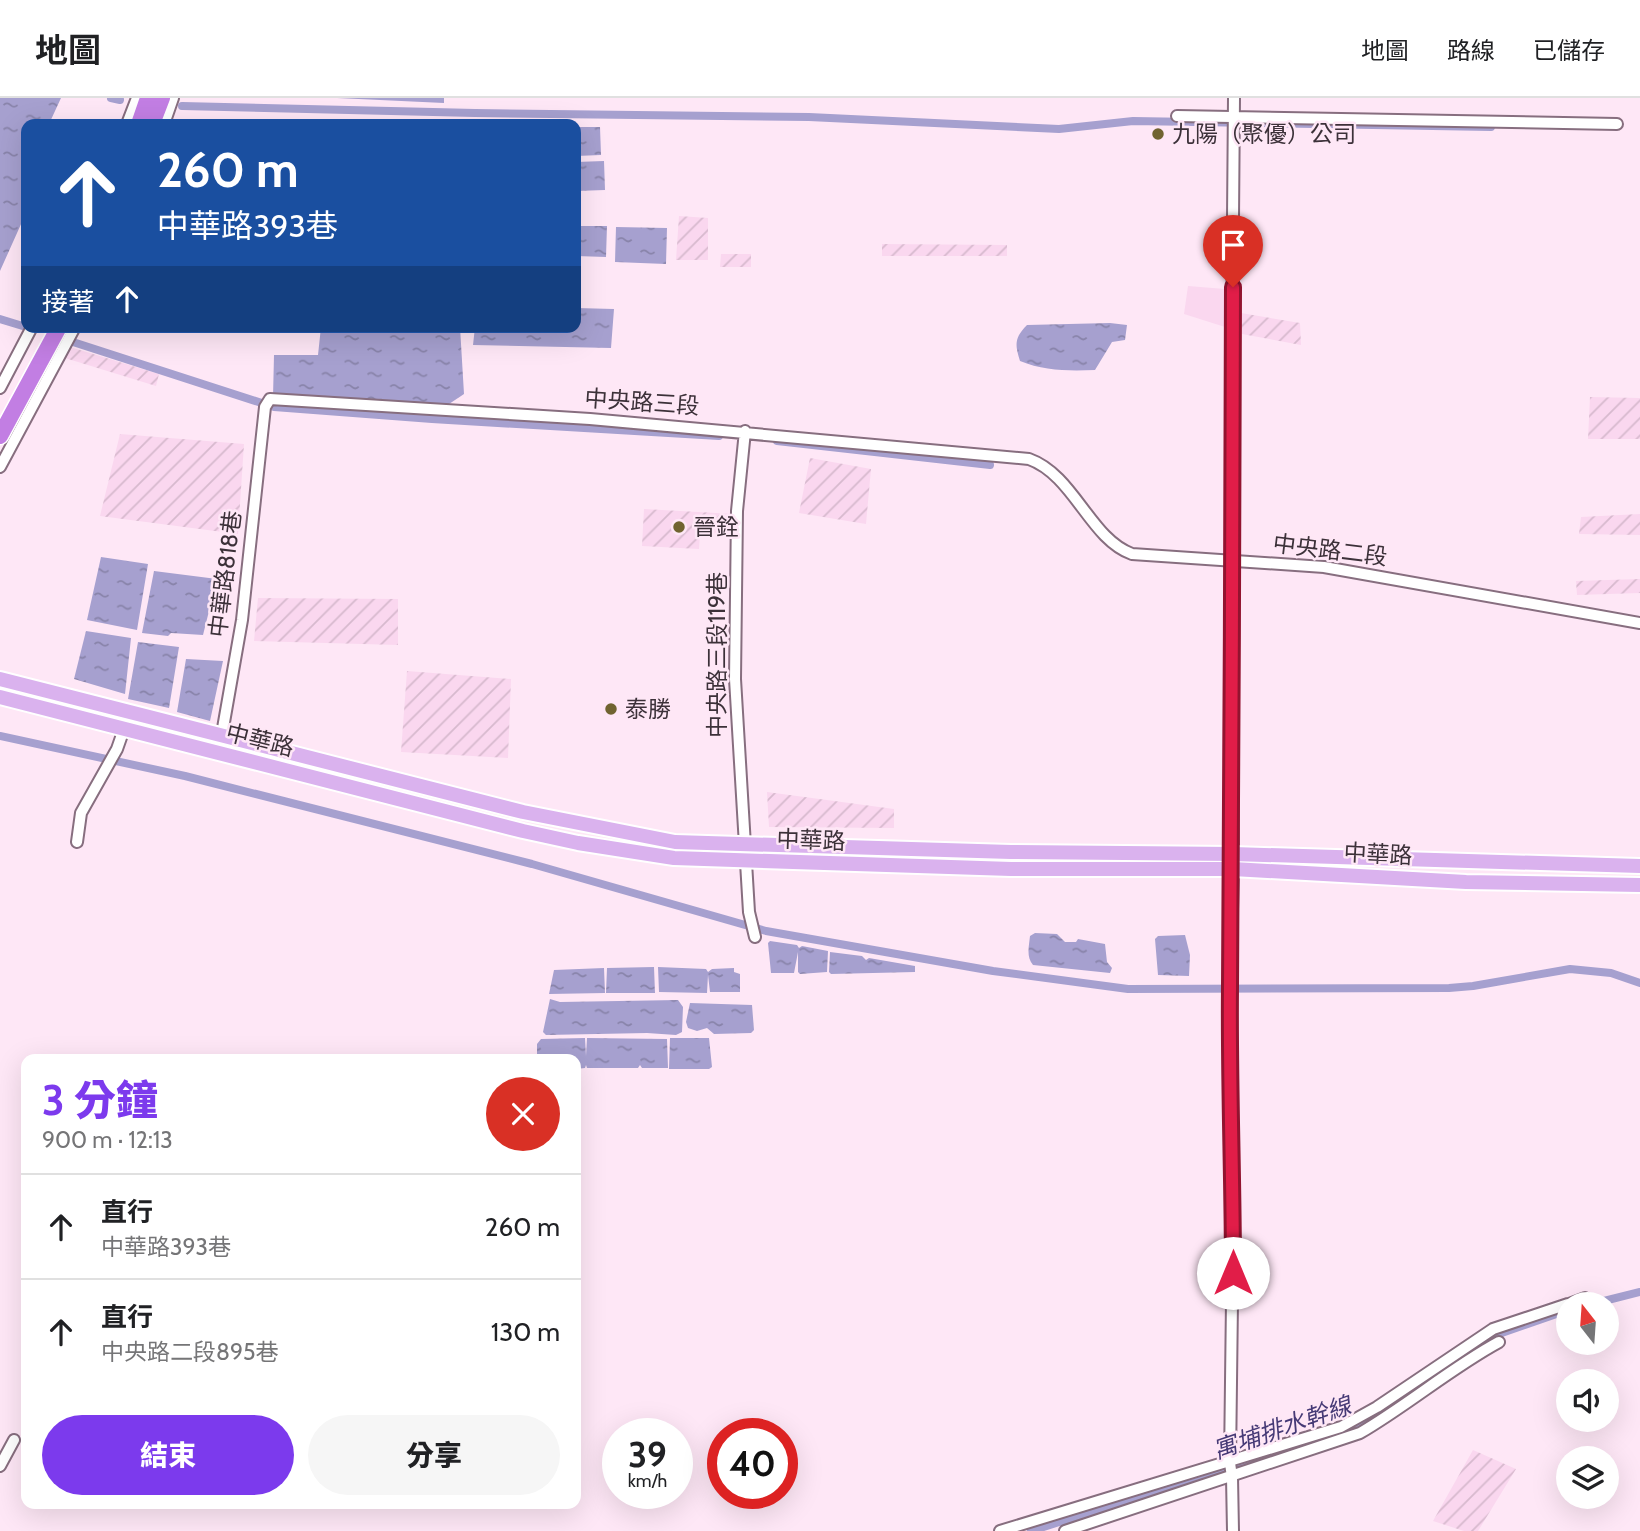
<!DOCTYPE html>
<html lang="zh-TW">
<meta charset="utf-8">
<style>
body{margin:0;font-family:Cabin,"Noto Sans TC",sans-serif;background:#f6f6f6;color:#202124;height:100vh;display:flex;flex-direction:column;font-size:26px;white-space:nowrap}
*{box-sizing:border-box;margin:0}
p{font-size:23px;color:#757577}
.icon{flex:none;width:38px;height:38px;fill:none;stroke:currentColor;stroke-width:2;stroke-linecap:round;stroke-linejoin:round}
.map{position:relative;flex:1;overflow:hidden}
.panel{position:absolute;left:21px;top:956px;width:560px;height:455px;display:flex;flex-direction:column;background:#fff;border-radius:14px;box-shadow:0 7px 28px #0002}
.panel>*{flex:none}
.top-card{position:absolute;left:21px;top:21px;width:560px;height:214px;border-radius:14px;box-shadow:0 7px 28px #0002;background:#1a4fa0;color:#fff;overflow:hidden}
.needle{width:46px;rotate:343deg}
.tools{position:absolute;left:1556px;top:1194px;display:grid;gap:14px}
.tools a{display:grid;place-items:center;width:63px;height:63px;border-radius:50%;background:#fff;box-shadow:0 7px 28px #0002;font-size:35px}
.speed{position:absolute;left:602px;top:1320px;display:flex;gap:14px;font-size:35px;font-weight:700;text-align:center}
.speed>*{display:grid;place-content:center;width:91px;height:91px;border-radius:50%;background:#fff;box-shadow:0 7px 28px #0002;line-height:1}
.speed small{font-size:18px;font-weight:400}
.speed .limit{border:10px solid #d22;background:#fff;color:#111}
.pin{position:absolute;display:grid;place-items:center;width:60px;height:60px;color:#fff;margin:-72px -30px;border-radius:50% 50% 50% 0;rotate:-45deg;box-shadow:0 0 7px #0007}
.pin .icon{rotate:45deg}
.me{position:absolute;width:77px;margin:-38px;rotate:0deg;stroke-linejoin:round;filter:drop-shadow(0 0 5px #0008)}
.turn{display:flex;align-items:center;gap:24px;height:147px;padding:0 21px;font-size:32px}
.turn .icon{width:91px;height:91px;stroke-width:2.5}
.turn b{display:block;font-size:49px;line-height:60px}
.then{display:flex;align-items:center;height:66px;padding:0 21px;background:#0003;gap:14px;font-size:26px}
.round{display:grid;place-items:center;flex:none;width:74px;height:74px;border-radius:37px;background:#f6f6f6}
.summary{display:flex;align-items:center;justify-content:space-between;height:119px;padding:0 21px}
h1{font-size:42px;font-weight:800;line-height:52px;color:#7c3aed}
.cta{display:flex;gap:14px;margin-top:auto;padding:14px 21px}
.cta a{flex:1;height:80px;border-radius:42px;background:#7c3aed;color:#fff;font-size:28px;font-weight:800;line-height:80px;text-align:center}
.cta a+a{background:#f6f6f6;color:#202124}
ul{padding:0;list-style:none}
li{display:flex;align-items:center;gap:21px;height:105px;padding:0 21px;border-top:2px solid #e0e0e0}
li div{flex:1}
li b{display:block;font-size:26px}
li em{font-style:normal}
header{display:flex;align-items:center;gap:42px;box-sizing:border-box;height:98px;padding:0 35px;background:#fff;border-bottom:2px solid #e0e0e0}
header strong{font-size:33px}
nav{display:flex;gap:38px;margin-inline-start:auto;font-size:24px}
.map>svg:first-child{display:block}
.built{fill:#fad7ef}
.industrial{fill:url(#industrial-furrows)}
.water{fill:url(#water-ripples)}
.lines{fill:none;stroke-linecap:round;stroke-linejoin:round}
.canal{stroke:#a6a0cf;stroke-width:8}
.minor-casing{stroke:#876e7f;stroke-width:14}
.major-casing{stroke:#fff;stroke-width:18}
.highway-casing{stroke:#fff;stroke-width:19}
.minor{stroke:#fff;stroke-width:10}
.major{stroke:#dab2ee;stroke-width:14}
.highway{stroke:#c27ee3;stroke-width:16}
.route-casing{stroke:#92132f;stroke-width:18}
.route{stroke:#e11d48;stroke-width:12}
.poi-dot{fill:#706330;stroke:#fee7f6;stroke-width:2.5}
.labels{text-anchor:middle;stroke-width:5;stroke-linejoin:round;paint-order:stroke}
.poi-label{font-size:23px;fill:#3c3139;stroke:#fee7f6;text-anchor:start}
.street-label{font-size:23px;fill:#3c3139;stroke:#fee7f6}
.water-label{font-size:24px;font-style:italic;fill:#463a76;stroke:#fee7f6}
</style>
<header>
<strong>地圖</strong>
<nav><a>地圖</a><a>路線</a><a>已儲存</a></nav>
</header>
<div class="map">
<svg width="1640" height="1433" viewBox="0 0 1640 1433">
<defs>
<pattern id="industrial-furrows" width="10" height="10" patternUnits="userSpaceOnUse" patternTransform="scale(1.75)"><rect width="10" height="10" fill="#fad7ef"/><path d="M-1 1l2-2M0 10L10 0M9 11l2-2" fill="none" stroke="#d7b9ce"/></pattern>
<pattern id="water-ripples" width="26" height="14" patternUnits="userSpaceOnUse" patternTransform="scale(1.75)"><rect width="26" height="14" fill="#a6a0cf"/><path d="M2 4q2-2 4 0t4 0M15 11q2-2 4 0t4 0" fill="none" stroke="#8883a9"/></pattern>
</defs>
<rect width="100%" height="100%" fill="#fee7f6"/>
<path class="built" d="M1188,188L1225,191V229L1184,216Z"/>
<path class="industrial" d="M679,118L708,120V162H676Z
M882,146L1007,147V158H882Z
M721,156H751V169H720Z
M1241,215L1300,225L1301,247L1242,236Z
M70,249L159,276L156,288L65,260Z
M1590,299L1640,300V341H1588Z
M120,336L244,346L238,436L100,418Z
M810,360L871,371L866,426L799,415Z
M644,411L734,416L733,437L700,435L699,451L642,448Z
M1640,416V437L1579,436L1581,419Z
M1640,481V495L1577,497L1576,483Z
M258,500L398,501V547L254,543Z
M407,573L511,581L508,660L401,654Z
M767,694L894,711V730L769,729Z
M1473,1352L1516,1371L1478,1433H1464L1433,1423Z"/>
<path class="water" d="M0,0H61L49,26H26V115L0,173Z
M337,0H444V5Z
M576,29H600L601,57L576,58Z
M604,63L605,92L576,93V64Z
M576,128H607L606,159L576,158Z
M616,129L667,130L666,166L615,164Z
M576,210L614,211L611,250L473,247L475,229H576Z
M1110,225L1127,227L1125,242L1112,244L1095,272C1069,273 1044,273 1020,263C1015,247 1014,240 1027,227Z
M321,229H460L464,296L449,306L273,299L274,257H318Z
M101,459L148,466L137,532L87,522Z
M154,473L217,481L203,537L171,535L168,538L142,535Z
M86,533L131,540L125,596L74,581Z
M138,544L179,549L169,610L128,601Z
M186,561L223,563L210,623L177,614Z
M1035,835L1057,836L1065,844H1076L1078,841L1105,846L1107,864L1112,870L1110,875L1033,867C1026,859 1029,848 1030,838Z
M1185,837L1190,857L1189,878L1158,877L1155,841L1158,838Z
M770,843L797,847L799,850L802,848L828,853L827,874L800,876L798,874V854L794,875H771L768,845Z
M830,854L862,858L866,862L869,860L915,868V874L831,876L829,874Z
M654,869L655,895H606L607,870Z
M658,869L706,871L708,874L712,871L734,870V874L740,876V894H710L708,877L707,895L659,894Z
M604,870L605,895L549,896L554,872Z
M550,901L560,904L678,902L683,909L682,934L676,937L647,935L546,937L543,934Z
M690,905L752,907L754,932L751,935L714,936L707,930L697,933L688,930L686,924Z
M585,940L586,958L587,940L667,941L668,970H642L640,967L638,970H587L586,967L585,970L576,971V961H537V946L541,941Z
M670,940H709L712,969L709,971H669Z"/>
<g class="lines">
<path class="canal" d="M111,0L120,2
M182,8L475,15L809,19L1059,31L1133,23L1491,29
M0,221L26,229
M73,244L274,309L432,321L719,338
M777,343L990,367
M0,638L185,678L532,766L766,833L993,873L1128,891L1449,890L1473,888L1570,871L1611,875L1640,885
M1592,1206L1640,1194
M1476,1248L1496,1237L1568,1212
M1347,1330L1364,1323L1381,1311
M1031,1433L1325,1339"/>
<defs>
<path id="minor" d="M1177,18L1617,26
M127,26L137,0
M164,26L173,0
M0,290L32,229
M745,333L737,413L735,581L749,814L755,839
M0,369L75,229
M208,653L223,630L242,522L265,309L270,301L590,321L1029,361C1074,377 1090,441 1132,456L1324,469L1640,525
M77,744L81,715L117,651L124,631
M1569,1206L1585,1200
M0,1368L14,1342
M1000,1433L1341,1329L1377,1309L1493,1231L1568,1206
M1065,1433L1360,1335C1408,1307 1451,1270 1499,1244
M1233,1433L1232,1379L1230,1365L1233,1122L1230,890L1233,771L1231,362L1234,0"/>
<path id="major" d="M0,581L523,714L675,744L1011,754L1233,756L1640,768
M0,599L523,733L578,745L674,760L1011,771H1233L1466,784L1640,787"/>
<path id="highway" d="M139,26L148,0
M152,26L162,0
M0,338L59,229"/>
</defs>
<use href="#minor" class="minor-casing"/>
<use href="#major" class="major-casing"/>
<use href="#highway" class="highway-casing"/>
<use href="#minor" class="minor"/>
<use href="#major" class="major"/>
<use href="#highway" class="highway"/>
</g>
<g class="lines">
<defs>
<path id="route" d="M1233,1175C1233,1080 1229,984 1230,889C1233,656 1231,422 1233,189"/>
</defs>
<use href="#route" class="route-casing"/>
<use href="#route" class="route"/>
</g>
<g class="poi-dot">
<circle cx="1158" cy="36" r="7"/>
<circle cx="679" cy="429" r="7"/>
<circle cx="611" cy="611" r="7"/>
</g>
<g class="labels">
<g class="poi-label">
<text x="1172" y="44">九陽（聚優）公司</text>
<text x="693" y="437">晉銓</text>
<text x="625" y="619">泰勝</text>
</g>
<g class="street-label">
<text transform="translate(642 304) rotate(4)" y="8">中央路三段</text>
<text transform="translate(1330 452) rotate(7)" y="8">中央路二段</text>
<text transform="translate(225 476) rotate(-83)" y="8">中華路818巷</text>
<text transform="translate(717 557) rotate(-90)" y="8">中央路三段119巷</text>
<text transform="translate(260 642) rotate(14)" y="8">中華路</text>
<text transform="translate(811 742) rotate(2)" y="8">中華路</text>
<text transform="translate(1378 756) rotate(3)" y="8">中華路</text>
</g>
<g class="water-label">
<text transform="translate(1282 1330) rotate(-19)" y="8">寓埔排水幹線</text>
</g>
</g>
</svg>
<div class="tools">
<a><svg class="needle" viewBox="-14 -14 28 28"><path d="M0-13l5 13h-10z" fill="#e53935"/><path d="M0 13l5-13h-10z" fill="#757577"/></svg></a>
<a><svg class="icon" aria-label="sound" viewBox="0 0 24 24"><path d="M4 9h4l5-4v14l-5-4H4zM17 9q2 3 0 6"/></svg></a>
<a><svg class="icon" aria-label="layers" viewBox="0 0 24 24"><path d="M12 4l9 5-9 5-9-5zM3 14l9 5 9-5"/></svg></a>
</div>
<div class="speed"><div>39<small>km/h</small></div><div class="limit">40</div></div>
<div class="pin" style="left:1233px;top:189px;background:#d93025"><svg class="icon" aria-label="arrive" viewBox="0 0 24 24"><path d="M6 21V4h12l-3 4 3 4H6"/></svg></div>
<svg class="me" style="left:1233px;top:1175px" viewBox="-20 -20 40 40"><circle r="19" fill="#fff"/><path d="M0-13L10 11 0 6-10 11z" fill="#e11d48"/></svg>
<div class="top-card">
<div class="turn"><svg class="icon" aria-label="ahead" viewBox="0 0 24 24"><path d="M12 20V5M6 11l6-6 6 6"/></svg><div><b>260 m</b>中華路393巷</div></div>
<div class="then">接著<svg class="icon" aria-label="ahead" viewBox="0 0 24 24"><path d="M12 20V5M6 11l6-6 6 6"/></svg></div>
</div>
<section class="panel">
<div class="summary"><div><h1>3 分鐘</h1><p>900 m · 12:13</p></div><a class="round" style="background:#d93025;color:#fff"><svg class="icon" aria-label="close" viewBox="0 0 24 24"><path d="M6 6l12 12M18 6L6 18"/></svg></a></div>
<ul>
<li><svg class="icon" aria-label="ahead" viewBox="0 0 24 24"><path d="M12 20V5M6 11l6-6 6 6"/></svg><div><b>直行</b><p>中華路393巷</p></div><em>260 m</em></li>
<li><svg class="icon" aria-label="ahead" viewBox="0 0 24 24"><path d="M12 20V5M6 11l6-6 6 6"/></svg><div><b>直行</b><p>中央路二段895巷</p></div><em>130 m</em></li>
</ul>
<div class="cta"><a>結束</a><a>分享</a></div>
</section>
</div>
